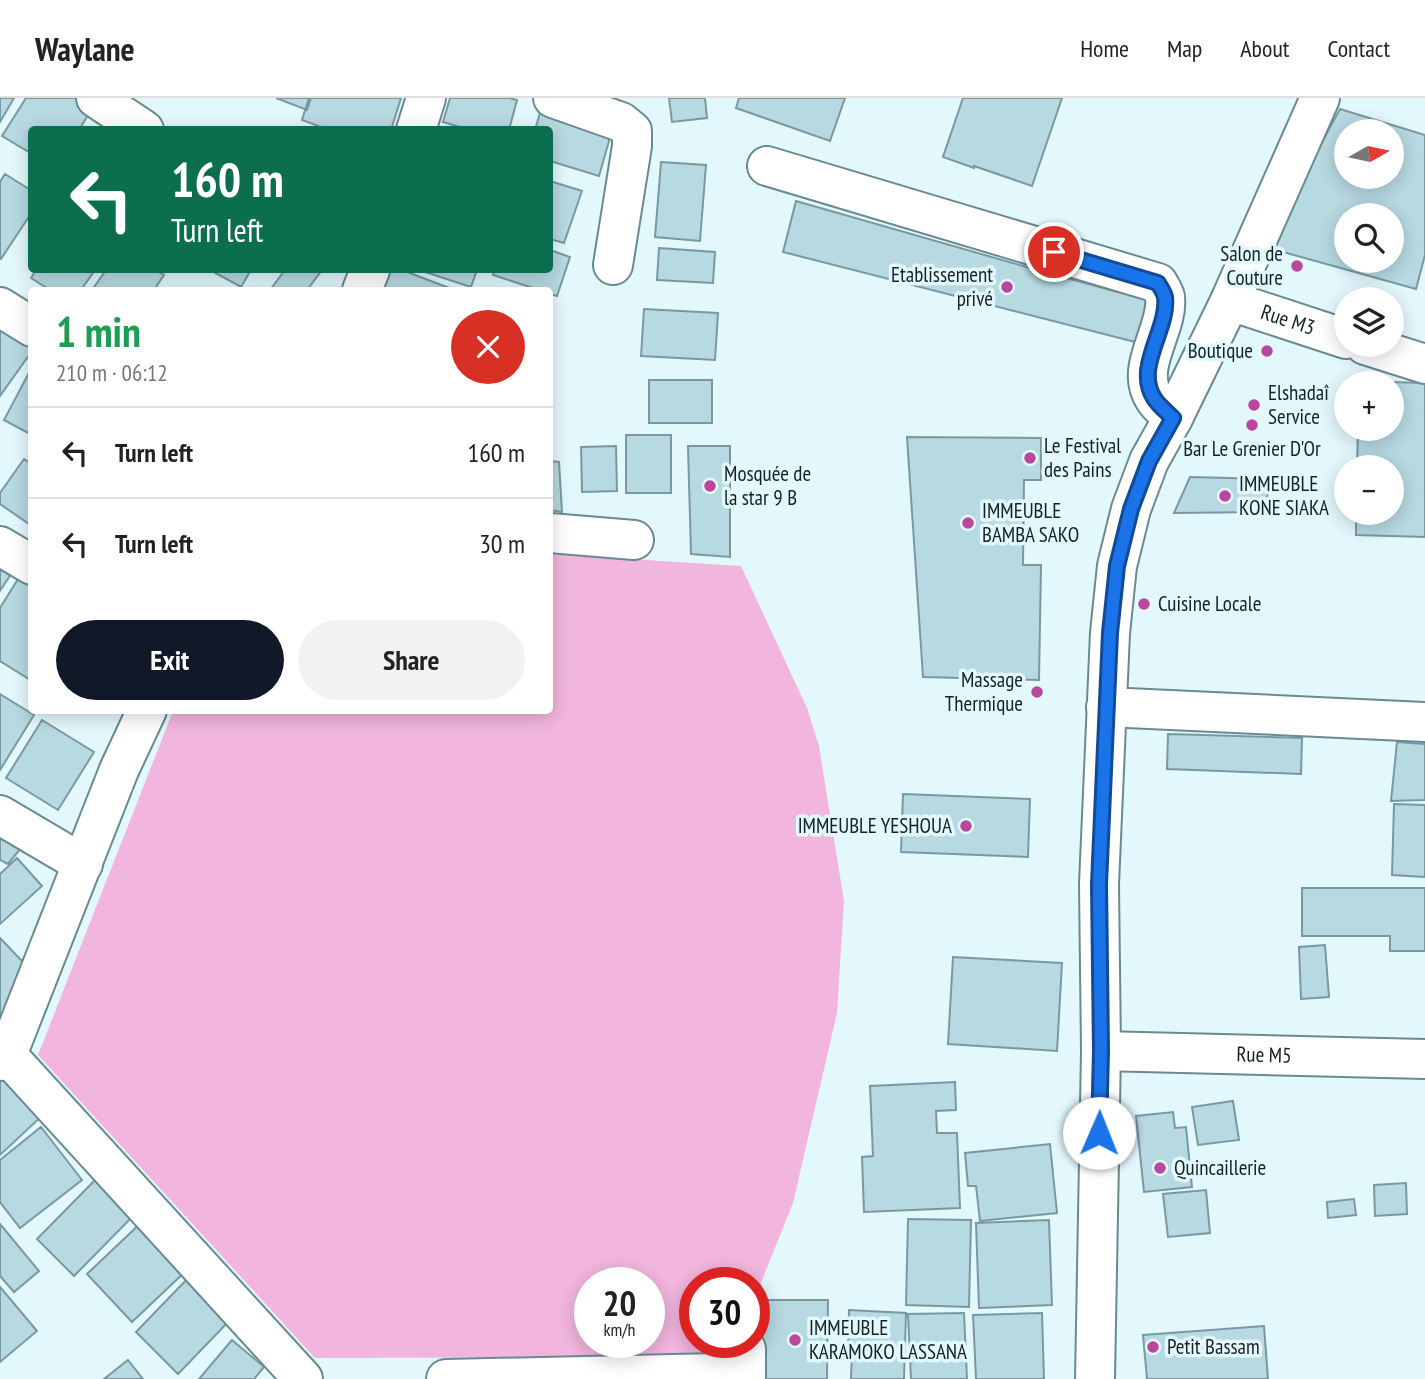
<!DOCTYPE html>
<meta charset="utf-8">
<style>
body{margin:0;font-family:"PT Sans Narrow",sans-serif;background:#f2f2f2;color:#222;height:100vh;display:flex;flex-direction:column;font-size:26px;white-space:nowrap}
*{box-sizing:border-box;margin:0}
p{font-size:23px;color:#767676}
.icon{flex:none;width:38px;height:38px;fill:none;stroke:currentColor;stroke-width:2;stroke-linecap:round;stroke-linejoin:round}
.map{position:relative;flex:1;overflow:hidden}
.sheet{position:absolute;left:28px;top:189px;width:525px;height:427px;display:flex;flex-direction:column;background:#fff;border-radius:7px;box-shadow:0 4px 18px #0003}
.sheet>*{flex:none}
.top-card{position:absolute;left:28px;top:28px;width:525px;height:147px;border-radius:7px;box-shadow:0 4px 18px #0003;background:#0b6e4f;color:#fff;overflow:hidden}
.needle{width:46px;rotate:81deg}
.fabs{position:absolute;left:1334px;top:21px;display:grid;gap:14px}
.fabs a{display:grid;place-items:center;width:70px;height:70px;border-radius:50%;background:#fff;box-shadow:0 4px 18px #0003;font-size:35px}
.speed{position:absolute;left:574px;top:1169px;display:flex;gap:14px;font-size:35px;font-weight:700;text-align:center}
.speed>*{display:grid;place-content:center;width:91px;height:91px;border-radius:50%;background:#fff;box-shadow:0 4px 18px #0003;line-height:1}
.speed small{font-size:18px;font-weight:400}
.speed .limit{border:10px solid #d22;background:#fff;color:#111}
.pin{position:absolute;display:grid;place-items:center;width:60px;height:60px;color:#fff;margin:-30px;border:4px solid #fff;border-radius:50%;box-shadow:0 2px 7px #0007}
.me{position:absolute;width:77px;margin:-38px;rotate:1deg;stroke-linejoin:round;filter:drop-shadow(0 0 5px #0008)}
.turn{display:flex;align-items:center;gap:24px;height:147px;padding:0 28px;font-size:32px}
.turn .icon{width:91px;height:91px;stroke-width:2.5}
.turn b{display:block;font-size:49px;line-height:60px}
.round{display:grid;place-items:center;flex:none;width:74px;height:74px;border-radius:37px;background:#f2f2f2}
.head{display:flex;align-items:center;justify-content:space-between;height:119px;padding:0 28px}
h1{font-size:42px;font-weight:700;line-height:52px;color:#1e9e55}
.action{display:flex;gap:14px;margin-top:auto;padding:14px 28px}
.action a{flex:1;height:80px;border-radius:42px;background:#111827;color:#fff;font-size:28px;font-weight:700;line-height:80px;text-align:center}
.action a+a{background:#f2f2f2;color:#222}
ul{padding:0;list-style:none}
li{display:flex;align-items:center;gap:21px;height:91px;padding:0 28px;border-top:2px solid #e0e0e0}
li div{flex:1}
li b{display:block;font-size:26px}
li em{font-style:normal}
header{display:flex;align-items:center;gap:42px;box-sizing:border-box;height:98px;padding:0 35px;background:#fff;border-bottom:2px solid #e0e0e0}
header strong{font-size:33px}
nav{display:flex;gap:38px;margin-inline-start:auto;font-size:24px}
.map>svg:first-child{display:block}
.green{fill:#f2b5de;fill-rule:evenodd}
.building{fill:#b7d9e2;stroke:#7999a1;stroke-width:2;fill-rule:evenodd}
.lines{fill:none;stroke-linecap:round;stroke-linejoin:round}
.minor-casing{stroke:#6a8a92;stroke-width:42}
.minor{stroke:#fff;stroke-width:38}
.route-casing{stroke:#114b97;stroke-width:18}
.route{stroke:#1a73e8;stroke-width:12}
.poi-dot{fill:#bb469d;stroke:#e3f8fd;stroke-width:2.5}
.labels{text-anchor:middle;stroke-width:7;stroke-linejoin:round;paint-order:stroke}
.poi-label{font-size:21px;fill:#152225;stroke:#e3f8fd;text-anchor:start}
.street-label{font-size:21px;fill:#152225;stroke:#e3f8fd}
</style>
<header>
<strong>Waylane</strong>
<nav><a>Home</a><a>Map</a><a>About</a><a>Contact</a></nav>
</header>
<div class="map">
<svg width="1425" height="1281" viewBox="0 0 1425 1281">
<rect width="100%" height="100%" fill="#e3f8fd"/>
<path class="green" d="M550,456L741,468L807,610L819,648L844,803L837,915L793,1105L754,1202V1185H695V1244H738L732,1259L315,1260L38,957L173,613L550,612ZM590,1185H649V1244H590Z"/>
<path class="building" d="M0,0H14L0,24Z
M26,0H83L94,7L79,32H32V56L2,38Z
M276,0H311L307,12Z
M309,0H401L391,32H329L302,22Z
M450,0H509L517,2L509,32H470L443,24Z
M669,0H705L707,20L672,24Z
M739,0H845L830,43L736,10Z
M963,0H1062L1032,88L974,68V70L943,59Z
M542,8L613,29L599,78L550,63V32H535Z
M1340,11L1425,37V157L1416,191L1265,149ZM1346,33H1391V79H1346ZM1346,117H1391V163H1346Z
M661,64L706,67L700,143L655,139Z
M5,76L32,93V114L1,161L0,160V84Z
M550,83L582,93L564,145L550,141Z
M796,103L1037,172L1158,205L1143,246L783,154Z
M659,150L715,154L713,185L657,182Z
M550,152L570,159L557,198L550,196V192H539L493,177L495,172H550Z
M36,172H95L81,192H50L31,180Z
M106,172H155L164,177L154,192H92Z
M210,172H251L241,189Z
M285,172H322L307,192H270Z
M384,172H402L452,191L376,192Z
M419,172H477L471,189Z
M644,211L718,215L715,262L641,258Z
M0,225L32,247V253L0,298Z
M32,269V337L4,322Z
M649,282H712V325H649Z
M1359,283L1425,285V439L1356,437V415H1391V369H1357L1358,331H1391V285H1359Z
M626,337H671V395H626Z
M907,339L1041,340V382H1024L1023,467H1041L1039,582L923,579Z
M616,348L617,393L582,394L581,349Z
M688,348H730V459L691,456Z
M24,361L32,366V428L0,406V395Z
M550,363L559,364L562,414L550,412Z
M1190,379L1269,381L1266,414L1174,415Z
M0,469L11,476L0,493Z
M18,481L32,489V583L0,563V510Z
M0,596L34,617L0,672Z
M42,622L94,654L58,712L6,680Z
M1168,636L1302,640L1301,676L1167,671Z
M1397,644L1425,646V702L1391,703Z
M903,696L1030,701L1028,759L901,754Z
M1394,706L1425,707V779L1392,777Z
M0,737L21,750L8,766L0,762Z
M17,760L42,788L0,826V776Z
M1302,790H1425V853H1390V838H1302Z
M0,840L41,883L0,922Z
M1325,847L1329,899L1301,901L1299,849Z
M953,859L1062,865L1057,953L948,946Z
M0,972L45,1015L0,1057Z
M955,984L956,1012L936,1013L937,1035H957L960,1110L864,1114L862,1059L873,1058L870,988Z
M1233,1003L1239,1042L1198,1047L1192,1009Z
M1173,1014L1175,1030L1186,1029L1192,1089L1144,1094L1136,1018Z
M41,1029L82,1082L20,1130L0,1104V1062Z
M1050,1046L1057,1115L980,1123L976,1088H968L965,1055Z
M102,1075L139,1112L74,1178L37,1141Z
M1406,1085L1407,1116L1375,1118L1374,1087Z
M1206,1092L1210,1135L1168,1139L1163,1096Z
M1354,1101L1356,1117L1328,1120L1327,1104Z
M908,1121L971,1122L969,1209L906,1207Z
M144,1122L189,1170L132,1224L87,1176Z
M1049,1122L1052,1207L979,1210L976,1125Z
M0,1126L39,1173L14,1194L0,1178Z
M191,1177L233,1219L178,1276L136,1234Z
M0,1189L37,1233L0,1264Z
M763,1202H828L827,1281H760Z
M849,1212L906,1215L904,1281H851L852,1254H848Z
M964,1215L967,1281H911L908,1216Z
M1042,1215L1044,1281H976L973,1217Z
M1264,1228L1268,1281H1147L1143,1237Z
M232,1242L264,1269L254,1281H199Z
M128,1262L143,1281H104Z"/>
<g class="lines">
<defs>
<g id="minor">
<path d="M96,0L144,32"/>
<path d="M553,0L621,24L632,33V48L613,167"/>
<path d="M416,32L426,0"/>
<path d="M767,68L1158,185C1160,189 1164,194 1165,199C1169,231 1134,269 1154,300C1158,307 1167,314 1173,320"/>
<path d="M362,192L370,172"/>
<path id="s1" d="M1230,203L1346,241"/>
<path d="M0,209L32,229"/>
<path d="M1365,247L1425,266"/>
<path d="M550,435L634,442"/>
<path d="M0,448L32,467"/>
<path d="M1106,609L1425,624"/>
<path d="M0,717L83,766"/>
<path id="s2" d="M1101,953L1425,961"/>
<path d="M7,957L303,1281"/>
<path d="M0,963L7,957L119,672L147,612"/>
<path d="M446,1281L718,1275"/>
<path d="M746,1281V1251"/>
<path d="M1095,1281L1101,953L1099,786L1110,535L1117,468L1131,411L1149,363L1173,320L1230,203L1320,0"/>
</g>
</defs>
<use href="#minor" class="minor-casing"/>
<use href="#minor" class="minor"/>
</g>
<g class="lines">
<defs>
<path id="route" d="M1054,154L1158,185C1160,189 1164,194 1165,199C1169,231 1134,269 1154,300C1158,307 1167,314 1173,320L1149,363L1131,411L1117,468L1110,535L1099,786L1101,953L1099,1035"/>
</defs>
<use href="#route" class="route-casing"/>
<use href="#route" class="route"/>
</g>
<g class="poi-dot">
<circle cx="1297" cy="168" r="7"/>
<circle cx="1007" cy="189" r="7"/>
<circle cx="1267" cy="253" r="7"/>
<circle cx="1254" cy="307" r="7"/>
<circle cx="1252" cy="327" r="7"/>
<circle cx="1030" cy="360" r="7"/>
<circle cx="710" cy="388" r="7"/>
<circle cx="1225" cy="398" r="7"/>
<circle cx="968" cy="425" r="7"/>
<circle cx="1144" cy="506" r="7"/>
<circle cx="1037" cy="594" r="7"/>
<circle cx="966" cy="728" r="7"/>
<circle cx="1160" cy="1070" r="7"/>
<circle cx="795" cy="1242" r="7"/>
<circle cx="1153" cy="1249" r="7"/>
</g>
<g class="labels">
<g class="poi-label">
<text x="1283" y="163" text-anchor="end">Salon de<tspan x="1283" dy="24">Couture</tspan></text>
<text x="993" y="184" text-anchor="end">Etablissement<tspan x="993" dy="24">privé</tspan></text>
<text x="1253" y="260" text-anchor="end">Boutique</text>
<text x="1268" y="302">Elshadaî<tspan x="1268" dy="24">Service</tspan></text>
<text x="1044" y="355">Le Festival<tspan x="1044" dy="24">des Pains</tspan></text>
<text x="1252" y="358" text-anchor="middle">Bar Le Grenier D'Or</text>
<text x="724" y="383">Mosquée de<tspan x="724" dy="24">la star 9 B</tspan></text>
<text x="1239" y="393">IMMEUBLE<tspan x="1239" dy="24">KONE SIAKA</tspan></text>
<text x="982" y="420">IMMEUBLE<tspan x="982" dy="24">BAMBA SAKO</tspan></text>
<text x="1158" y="513">Cuisine Locale</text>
<text x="1023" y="589" text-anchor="end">Massage<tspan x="1023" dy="24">Thermique</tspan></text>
<text x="952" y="735" text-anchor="end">IMMEUBLE YESHOUA</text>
<text x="1174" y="1077">Quincaillerie</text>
<text x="809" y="1237">IMMEUBLE<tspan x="809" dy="24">KARAMOKO LASSANA</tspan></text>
<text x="1167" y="1256">Petit Bassam</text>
</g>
<g class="street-label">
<text dy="7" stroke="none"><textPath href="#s1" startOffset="61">Rue M3</textPath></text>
<text dy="7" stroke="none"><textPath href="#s2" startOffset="163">Rue M5</textPath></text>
</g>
</g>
</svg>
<div class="fabs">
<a><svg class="needle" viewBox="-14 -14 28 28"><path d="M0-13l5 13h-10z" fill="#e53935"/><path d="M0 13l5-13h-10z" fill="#767676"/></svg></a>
<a><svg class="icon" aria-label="search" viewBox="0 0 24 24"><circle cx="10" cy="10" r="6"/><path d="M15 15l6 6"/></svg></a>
<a><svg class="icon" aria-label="layers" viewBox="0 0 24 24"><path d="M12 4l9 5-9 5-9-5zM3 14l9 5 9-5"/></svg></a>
<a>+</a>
<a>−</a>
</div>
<div class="speed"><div>20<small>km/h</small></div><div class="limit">30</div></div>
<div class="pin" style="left:1054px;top:154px;background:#d93025"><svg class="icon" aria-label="arrive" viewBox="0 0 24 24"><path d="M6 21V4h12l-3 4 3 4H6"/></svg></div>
<svg class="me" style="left:1099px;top:1035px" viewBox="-20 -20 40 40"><circle r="19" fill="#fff"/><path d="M0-13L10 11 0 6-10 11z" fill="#1a73e8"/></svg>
<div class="top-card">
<div class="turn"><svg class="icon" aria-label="left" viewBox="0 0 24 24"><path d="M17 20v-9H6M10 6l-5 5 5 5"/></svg><div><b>160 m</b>Turn left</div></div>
</div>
<section class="sheet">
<div class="head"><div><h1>1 min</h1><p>210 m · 06:12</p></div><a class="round" style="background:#d93025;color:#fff"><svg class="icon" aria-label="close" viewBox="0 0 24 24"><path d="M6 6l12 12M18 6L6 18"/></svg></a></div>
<ul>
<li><svg class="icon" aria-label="left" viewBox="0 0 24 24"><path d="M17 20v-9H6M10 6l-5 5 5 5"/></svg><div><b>Turn left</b></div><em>160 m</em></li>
<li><svg class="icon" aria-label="left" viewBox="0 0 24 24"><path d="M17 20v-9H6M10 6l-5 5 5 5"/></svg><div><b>Turn left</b></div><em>30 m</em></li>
</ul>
<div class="action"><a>Exit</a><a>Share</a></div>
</section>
</div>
